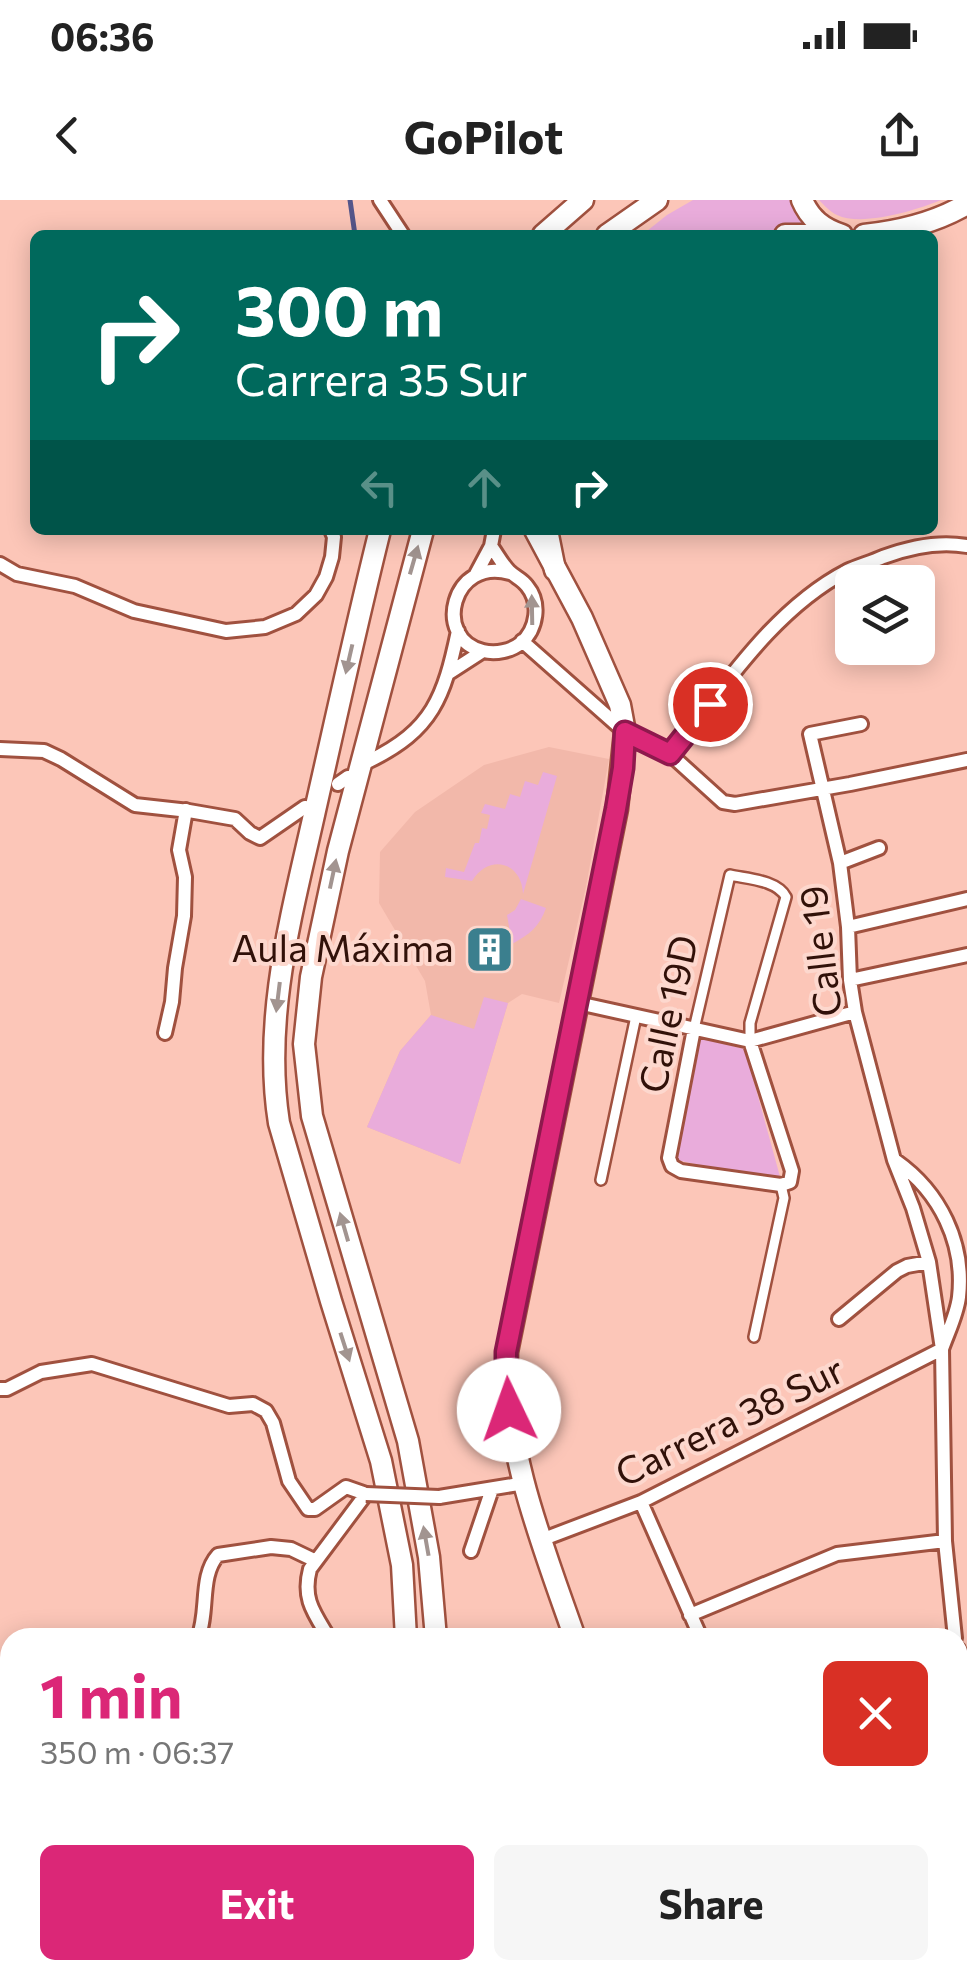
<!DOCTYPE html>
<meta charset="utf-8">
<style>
body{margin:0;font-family:Commissioner,sans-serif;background:#f6f6f6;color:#222;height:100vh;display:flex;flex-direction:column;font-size:38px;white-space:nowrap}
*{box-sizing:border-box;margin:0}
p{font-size:32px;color:#767676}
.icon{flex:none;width:55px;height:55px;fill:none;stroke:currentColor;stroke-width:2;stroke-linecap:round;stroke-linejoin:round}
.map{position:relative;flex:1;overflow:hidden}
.sheet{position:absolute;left:0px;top:1428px;width:968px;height:352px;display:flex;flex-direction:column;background:#fff;border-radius:30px 30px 0 0;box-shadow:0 5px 25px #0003}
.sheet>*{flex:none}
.top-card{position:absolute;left:30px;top:30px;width:908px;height:305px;border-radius:15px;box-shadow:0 5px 25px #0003;background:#00695c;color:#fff;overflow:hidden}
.controls{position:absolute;left:835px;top:365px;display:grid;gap:20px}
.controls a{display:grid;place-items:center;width:100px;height:100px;border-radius:15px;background:#fff;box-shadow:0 5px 25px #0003;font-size:50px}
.pin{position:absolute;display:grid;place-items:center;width:85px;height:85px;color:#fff;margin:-42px;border:5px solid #fff;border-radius:50%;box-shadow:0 2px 10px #0007}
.me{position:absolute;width:110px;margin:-55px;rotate:357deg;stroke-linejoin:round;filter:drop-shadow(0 0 8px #0008)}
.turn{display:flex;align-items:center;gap:35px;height:210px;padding:0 40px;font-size:45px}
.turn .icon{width:130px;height:130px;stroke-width:2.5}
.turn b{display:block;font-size:70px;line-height:85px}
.lanes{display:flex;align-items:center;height:95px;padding:0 40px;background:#0003;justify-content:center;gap:50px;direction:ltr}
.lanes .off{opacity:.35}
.round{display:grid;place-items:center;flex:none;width:105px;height:105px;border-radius:15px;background:#f6f6f6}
.summary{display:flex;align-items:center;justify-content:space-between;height:170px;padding:0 40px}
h1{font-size:60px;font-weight:700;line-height:75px;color:#db2777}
.primary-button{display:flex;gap:20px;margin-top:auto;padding:20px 40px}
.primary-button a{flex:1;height:115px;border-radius:15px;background:#db2777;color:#fff;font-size:40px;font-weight:700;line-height:115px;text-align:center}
.primary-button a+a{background:#f6f6f6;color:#222}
.status{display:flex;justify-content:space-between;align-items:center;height:70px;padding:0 50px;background:#fff;direction:ltr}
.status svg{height:28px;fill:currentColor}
header{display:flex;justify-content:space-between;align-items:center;height:130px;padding:0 40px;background:#fff;font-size:45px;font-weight:700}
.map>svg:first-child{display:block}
.built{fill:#f2b8aa}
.green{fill:#e9acdb}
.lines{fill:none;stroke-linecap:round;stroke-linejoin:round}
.stream{stroke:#55568a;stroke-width:5}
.pedestrian-casing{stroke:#a0513f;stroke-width:14}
.minor-casing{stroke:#a0513f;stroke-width:18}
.primary-casing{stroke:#a0513f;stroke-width:25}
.trunk-casing{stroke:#a0513f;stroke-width:25}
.pedestrian{stroke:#fff;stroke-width:9}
.minor{stroke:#fff;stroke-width:12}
.primary{stroke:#fff;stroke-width:20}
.trunk{stroke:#fff;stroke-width:20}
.minor-bridge-casing{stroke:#a0513f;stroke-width:18;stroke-linecap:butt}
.minor-bridge{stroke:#fff;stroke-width:12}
.oneway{fill:#a29490}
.route-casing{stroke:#8e194d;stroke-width:25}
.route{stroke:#db2777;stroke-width:18}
.labels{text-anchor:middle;stroke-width:8;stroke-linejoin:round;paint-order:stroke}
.poi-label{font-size:38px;fill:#311109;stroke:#fdd8ce;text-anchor:end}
.street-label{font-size:38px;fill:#311109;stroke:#fdd8ce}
</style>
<div class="status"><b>06:36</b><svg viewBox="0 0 49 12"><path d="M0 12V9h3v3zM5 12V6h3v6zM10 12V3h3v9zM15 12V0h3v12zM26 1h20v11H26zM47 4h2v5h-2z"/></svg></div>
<header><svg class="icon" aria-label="back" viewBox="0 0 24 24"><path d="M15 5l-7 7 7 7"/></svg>GoPilot<svg class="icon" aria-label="share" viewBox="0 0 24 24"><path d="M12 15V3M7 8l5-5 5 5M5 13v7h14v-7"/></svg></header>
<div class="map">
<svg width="967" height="1779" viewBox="0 0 967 1779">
<rect width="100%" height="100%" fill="#fcc6b8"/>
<path class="built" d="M549,547L609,559L586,687L559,803L522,794L508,803L460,964L367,927L400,851L431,815L425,781L379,703L380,652L415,612L484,565Z"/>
<path class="green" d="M693,0H793L816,31L786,30L740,35H642L667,15Z
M819,0H941C917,10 862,27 837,15C830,12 824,5 819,0Z
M543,572L557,576L523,694C522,662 489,653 472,681L445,677L446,668L464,672L475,643H479L482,628L487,629L490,615L481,613L485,604L505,609L510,594L520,597L525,581L538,585Z
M521,699L546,708C540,726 529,735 512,744L507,715L515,710Z
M484,797L508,803L460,964L367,927L400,851L431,815L474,829Z
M700,838L745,849L782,984L677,960Z"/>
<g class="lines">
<path class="stream" d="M350,0L355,35"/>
<defs>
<path id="pedestrian" d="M694,829L730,675C748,679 777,680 786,697L750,823V841
M601,980L636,816
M754,1137L784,998L781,985"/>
<path id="minor" d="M380,0L403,35
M491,346C497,354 502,364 509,371C515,377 522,379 527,386C541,403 537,429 521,443C511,451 496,454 483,451C432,439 452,356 510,373
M0,364L17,374L75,386L134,411L226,431L265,427L296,414L316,395L326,377L332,357L334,337L331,330
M476,374L491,346L494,330
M522,441L625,532L670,554L723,602L735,604L850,584L967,560
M449,473L483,451
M861,524L810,534L840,663L848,727L850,780L855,812L894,960L913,1008L929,1062L942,1149L945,1341L955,1438
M0,549L44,551L61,559L135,605L189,611L235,619L250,633L260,638L305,607
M670,554C722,490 772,410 847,371C858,366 872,362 883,357C910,347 939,341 967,346
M369,561C433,530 444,497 458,431
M338,584L348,577
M840,663L879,648
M848,727L967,699
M850,780L967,755
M578,803L750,841L855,812
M694,829L669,958L672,966L681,971L781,985L790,982L792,971L750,841
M165,833L172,802L175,768L184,716L185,677L179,650L186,610
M839,1119L897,1071L907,1066L929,1062
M0,1189H7L41,1172L92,1164L229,1206L253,1204L266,1211L273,1223L289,1281L308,1309H315L346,1287L366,1294L310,1369C302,1399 314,1413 329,1438
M439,1297L525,1283
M641,1302L701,1438
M541,1340L641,1302L942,1149C948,1132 957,1114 959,1097C965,1043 940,992 896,961
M471,1351L492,1289
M690,1415L837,1354L945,1341
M198,1438C209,1412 199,1376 218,1355L271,1347L291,1349L316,1361
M958,1449L967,1496
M0,1583L10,1597
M958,1606L967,1608
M958,1768L967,1757
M738,1770L757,1779
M870,1770L882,1779
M298,1779L302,1770"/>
<path id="primary" d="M785,35H832
M864,35C901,31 935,23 967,4
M535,330L582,418L620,505L625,532L617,609L507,1152C504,1251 543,1346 575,1438
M624,1779L625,1770"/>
<path id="trunk" d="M802,0C810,19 823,29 842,35
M543,35L583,0
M607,35L657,0
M380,330C357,422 337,514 316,606C293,710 262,816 279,923L331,1101L381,1261L402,1365L406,1438
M423,330L338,651L311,777L304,844L312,916L408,1241L429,1357L436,1438
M547,330L555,370
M332,1779L335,1770
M356,1779L358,1770"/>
</defs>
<use href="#pedestrian" class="pedestrian-casing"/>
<use href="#minor" class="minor-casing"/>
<use href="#primary" class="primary-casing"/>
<use href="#trunk" class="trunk-casing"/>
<use href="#pedestrian" class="pedestrian"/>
<use href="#minor" class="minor"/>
<use href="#primary" class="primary"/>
<use href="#trunk" class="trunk"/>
<defs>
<path id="minor-bridge" d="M366,1294L439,1297"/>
</defs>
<use href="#minor-bridge" class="minor-bridge-casing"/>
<use href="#minor-bridge" class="minor-bridge"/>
</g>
<defs><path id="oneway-solid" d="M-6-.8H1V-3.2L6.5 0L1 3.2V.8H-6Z" transform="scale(2.5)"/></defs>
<g class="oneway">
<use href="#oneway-solid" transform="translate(414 360) rotate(-74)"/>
<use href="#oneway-solid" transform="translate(532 410) rotate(-91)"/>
<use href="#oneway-solid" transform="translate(349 459) rotate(103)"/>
<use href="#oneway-solid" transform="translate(333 674) rotate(-78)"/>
<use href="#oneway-solid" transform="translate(278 797) rotate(97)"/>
<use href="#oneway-solid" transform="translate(344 1027) rotate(-106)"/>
<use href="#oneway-solid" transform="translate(345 1147) rotate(72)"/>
<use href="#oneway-solid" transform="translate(426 1341) rotate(-100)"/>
</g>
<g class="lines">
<defs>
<path id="route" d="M509,1210L506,1189V1152L616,609L623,568L625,532L670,554L710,504"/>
</defs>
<use href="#route" class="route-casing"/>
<use href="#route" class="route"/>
</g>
<defs>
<symbol id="building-square" viewBox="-11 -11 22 22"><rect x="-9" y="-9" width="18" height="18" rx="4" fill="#3b7f8e" stroke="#fdd8ce"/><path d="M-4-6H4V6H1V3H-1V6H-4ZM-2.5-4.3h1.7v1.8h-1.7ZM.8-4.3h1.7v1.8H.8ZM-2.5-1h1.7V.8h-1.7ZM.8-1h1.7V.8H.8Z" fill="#fff"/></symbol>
</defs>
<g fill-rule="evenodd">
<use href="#building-square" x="462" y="722" width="55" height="55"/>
</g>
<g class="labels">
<g class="poi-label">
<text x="454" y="762">Aula Máxima</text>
</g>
<g class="street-label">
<text transform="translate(821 751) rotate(-97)" y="13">Calle 19</text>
<text transform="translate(669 814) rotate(-78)" y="13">Calle 19D</text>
<text transform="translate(730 1222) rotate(-26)" y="13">Carrera 38 Sur</text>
</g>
</g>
</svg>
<div class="controls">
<a><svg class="icon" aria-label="layers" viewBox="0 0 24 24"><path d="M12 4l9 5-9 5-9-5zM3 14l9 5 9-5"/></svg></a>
</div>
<div class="pin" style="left:710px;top:504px;background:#d93025"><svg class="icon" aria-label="arrive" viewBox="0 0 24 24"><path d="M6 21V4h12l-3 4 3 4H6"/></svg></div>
<svg class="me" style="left:509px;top:1210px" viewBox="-20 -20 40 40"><circle r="19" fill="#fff"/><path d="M0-13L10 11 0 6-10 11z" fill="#db2777"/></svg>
<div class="top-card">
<div class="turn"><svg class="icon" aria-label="right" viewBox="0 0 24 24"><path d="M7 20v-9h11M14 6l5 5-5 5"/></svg><div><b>300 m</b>Carrera 35 Sur</div></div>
<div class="lanes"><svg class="icon off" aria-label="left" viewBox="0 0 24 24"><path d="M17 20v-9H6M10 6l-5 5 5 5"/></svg><svg class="icon off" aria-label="ahead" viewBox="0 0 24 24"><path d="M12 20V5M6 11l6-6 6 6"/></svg><svg class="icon" aria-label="right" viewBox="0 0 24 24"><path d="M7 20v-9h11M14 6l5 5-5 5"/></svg></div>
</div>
<section class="sheet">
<div class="summary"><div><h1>1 min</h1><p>350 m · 06:37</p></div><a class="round" style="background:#d93025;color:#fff"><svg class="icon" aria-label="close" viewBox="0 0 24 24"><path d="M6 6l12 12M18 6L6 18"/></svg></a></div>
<div class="primary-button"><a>Exit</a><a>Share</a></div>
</section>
</div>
